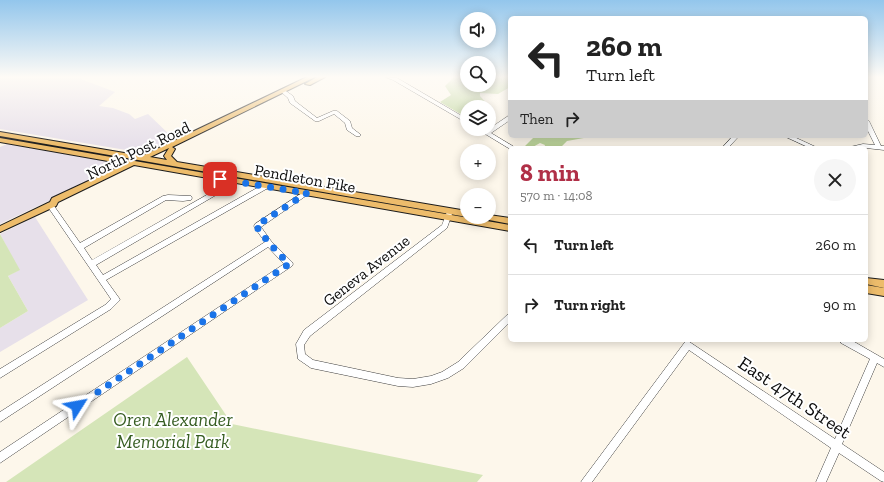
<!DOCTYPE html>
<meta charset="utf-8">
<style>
body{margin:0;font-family:"Zilla Slab",serif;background:#f6f6f6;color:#222;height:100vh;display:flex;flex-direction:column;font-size:15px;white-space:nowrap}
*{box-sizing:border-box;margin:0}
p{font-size:13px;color:#767676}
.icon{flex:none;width:22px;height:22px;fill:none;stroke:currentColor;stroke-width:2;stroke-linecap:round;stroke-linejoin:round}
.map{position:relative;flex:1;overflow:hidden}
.side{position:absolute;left:508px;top:146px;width:360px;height:196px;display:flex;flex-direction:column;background:#fff;border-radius:6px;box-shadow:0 2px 10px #0003}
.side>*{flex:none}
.guide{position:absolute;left:508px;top:16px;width:360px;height:122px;border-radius:6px;box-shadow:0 2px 10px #0003;background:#fff;color:#222;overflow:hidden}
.buttons{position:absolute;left:460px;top:12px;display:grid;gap:8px}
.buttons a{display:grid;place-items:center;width:36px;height:36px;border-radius:50%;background:#fff;box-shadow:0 2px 10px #0003;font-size:20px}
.pin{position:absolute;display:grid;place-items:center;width:34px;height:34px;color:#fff;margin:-17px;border-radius:8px;box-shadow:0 2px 6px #0006}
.me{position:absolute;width:44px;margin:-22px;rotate:56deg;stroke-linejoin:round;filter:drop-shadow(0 0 3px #0008)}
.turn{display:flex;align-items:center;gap:14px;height:84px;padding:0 12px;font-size:18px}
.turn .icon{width:52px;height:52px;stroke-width:2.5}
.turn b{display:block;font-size:28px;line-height:34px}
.then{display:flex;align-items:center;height:38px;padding:0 12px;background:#0003;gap:8px;font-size:15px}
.round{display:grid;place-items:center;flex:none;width:42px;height:42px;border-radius:21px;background:#f6f6f6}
.overview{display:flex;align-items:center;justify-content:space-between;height:68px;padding:0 12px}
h1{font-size:24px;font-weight:800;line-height:30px;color:#b02f47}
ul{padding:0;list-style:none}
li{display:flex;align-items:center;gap:12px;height:60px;padding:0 12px;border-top:1px solid #e0e0e0}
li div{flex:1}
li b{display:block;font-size:15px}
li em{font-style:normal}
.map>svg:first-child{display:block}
.industrial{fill:#e7e0ea}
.green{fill:#d5e5b8}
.forest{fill:#bcd499}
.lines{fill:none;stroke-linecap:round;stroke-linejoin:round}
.minor-casing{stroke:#3e3e3e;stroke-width:1}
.major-casing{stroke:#1c1c1c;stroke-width:2}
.minor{fill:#fff;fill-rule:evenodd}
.major{fill:#edbc6b;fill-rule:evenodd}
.route{stroke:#1a73e8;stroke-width:7;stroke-dasharray:0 12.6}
.labels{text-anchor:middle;stroke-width:4;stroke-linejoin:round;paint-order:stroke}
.street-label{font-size:16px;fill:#0b0b0b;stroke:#fff}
.near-street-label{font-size:19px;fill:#0b0b0b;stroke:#fff}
.near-park-label{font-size:19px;font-style:italic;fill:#365d22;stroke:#fff}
</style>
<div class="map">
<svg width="884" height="482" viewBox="0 0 884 482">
<rect width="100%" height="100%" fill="#fdf7eb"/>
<path class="industrial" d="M0,77L81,78V79L115,92L99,106L113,108L129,114L135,119L148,114L174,139L144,153L0,129Z
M7,144L110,162L112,167L108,173L0,224V147Z
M35,217L88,300L0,352V328L28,311L8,276L19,270L0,234Z"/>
<path class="green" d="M0,234L20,270L8,276L28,311L0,328Z
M187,357L232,424L483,475L477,482H6Z"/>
<path class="forest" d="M454,77H467V85H489V77H510V87L498,94L480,93V96L487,104L467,107V113L464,116L440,102L451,95L445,86Z
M535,136H595L567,141L562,146L554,148H544L545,145L540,143L531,148H523Z"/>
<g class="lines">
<defs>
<path id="minor" d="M385,77L397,78L467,119V123L393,80Z
M283,89L293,96L295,101L317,118L333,111H337L350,121L352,128L361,135L360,136H356L347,130L345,123L334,114L319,121H315L290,103L288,98L280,91Z
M510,115V120L491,133L516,148L510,149L477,129H484L487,130Z
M866,119L869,121L881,146H884V150L866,148H849L850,147L863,144L875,145L866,127Z
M733,136H739L728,148H722Z
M784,136H792L818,148H810Z
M235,179H239L240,181L96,265L103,275L264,184H266L269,186L268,188L106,280L119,298L120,300L111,309L0,378V369L105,305L111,299L48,207L47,205L48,203H52L80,243L163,196L168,195L191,196L192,198L191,200L183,201L166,200L84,248L92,260Z
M305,191H307L310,193L261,227L271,241L292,262L293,264L292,266L0,463V452L284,264L268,247L0,422V412L265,242L255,228L254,226L255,224Z
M448,209H452L453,211L447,228L310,336L304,345L305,354L313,360L398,378L413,379L431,376L442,372L458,362L507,315L510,314V322L464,368L448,378L431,384L413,387L398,386L311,368L298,359L296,344L304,330L442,225Z
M840,340H851L884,359V367L877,363L842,444L884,472V482L881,481L839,453L826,482H816L831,448L689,350L592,482H581L583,479L685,342L688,341L835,439L870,359L841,343Z"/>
<path id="major" d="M307,77H315L172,147L175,149L171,156L177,162L467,211V217L0,136V132L142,156ZM169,148L164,156L167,160L150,157Z
M317,77H325L310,85L305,84Z
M0,138L510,225V231L134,165L58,202L56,206L0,232V226L50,202L52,198L125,164L0,142Z
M489,215L510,218V224L484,219L483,217H489Z
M866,278L884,280V288L866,284Z
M866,285L884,288V296L866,293Z"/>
</defs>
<use href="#minor" class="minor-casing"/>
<use href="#major" class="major-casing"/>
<use href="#minor" class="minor"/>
<use href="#major" class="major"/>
</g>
<linearGradient id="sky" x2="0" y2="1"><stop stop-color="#93c6ec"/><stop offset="0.53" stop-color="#fefbf6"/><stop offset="1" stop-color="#fefbf6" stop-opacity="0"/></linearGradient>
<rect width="884" height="145" fill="url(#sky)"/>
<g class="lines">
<path class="route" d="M77,406L289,264L269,243L256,226L307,193L220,179"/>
</g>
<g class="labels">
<g class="street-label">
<text transform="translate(138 150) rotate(-26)" y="6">North Post Road</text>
<text transform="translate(305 178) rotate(10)" y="6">Pendleton Pike</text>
<text transform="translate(366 270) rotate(-38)" y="6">Geneva Avenue</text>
</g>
<g class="near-street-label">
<text transform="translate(795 397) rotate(34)" y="7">East 47th Street</text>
</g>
<g class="near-park-label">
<text x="173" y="426">Oren Alexander<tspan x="173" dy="22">Memorial Park</tspan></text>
</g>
</g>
</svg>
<div class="buttons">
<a><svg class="icon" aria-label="sound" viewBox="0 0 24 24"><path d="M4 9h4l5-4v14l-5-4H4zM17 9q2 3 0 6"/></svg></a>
<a><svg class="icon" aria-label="search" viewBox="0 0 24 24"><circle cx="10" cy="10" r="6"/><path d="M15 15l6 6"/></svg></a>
<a><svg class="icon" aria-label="layers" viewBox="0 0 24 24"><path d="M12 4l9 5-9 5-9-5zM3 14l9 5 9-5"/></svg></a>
<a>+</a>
<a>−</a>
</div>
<div class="pin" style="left:220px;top:179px;background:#d93025"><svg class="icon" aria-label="arrive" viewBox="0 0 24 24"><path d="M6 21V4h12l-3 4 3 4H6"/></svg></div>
<svg class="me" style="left:77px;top:406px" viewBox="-20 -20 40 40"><path d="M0-17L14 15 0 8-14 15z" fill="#1a73e8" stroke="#fff" stroke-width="4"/></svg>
<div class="guide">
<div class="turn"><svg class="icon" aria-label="left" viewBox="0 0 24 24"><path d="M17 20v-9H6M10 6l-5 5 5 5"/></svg><div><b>260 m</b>Turn left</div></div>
<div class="then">Then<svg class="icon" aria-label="right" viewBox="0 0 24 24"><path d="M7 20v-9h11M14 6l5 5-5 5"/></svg></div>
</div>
<section class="side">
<div class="overview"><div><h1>8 min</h1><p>570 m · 14:08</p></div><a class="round"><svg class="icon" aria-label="close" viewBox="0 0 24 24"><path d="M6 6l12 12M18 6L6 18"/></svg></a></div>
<ul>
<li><svg class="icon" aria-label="left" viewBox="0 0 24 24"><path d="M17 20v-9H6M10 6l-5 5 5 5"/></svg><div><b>Turn left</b></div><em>260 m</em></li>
<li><svg class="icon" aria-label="right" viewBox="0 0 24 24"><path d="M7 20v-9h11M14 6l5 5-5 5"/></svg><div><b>Turn right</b></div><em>90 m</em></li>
</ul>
</section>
</div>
